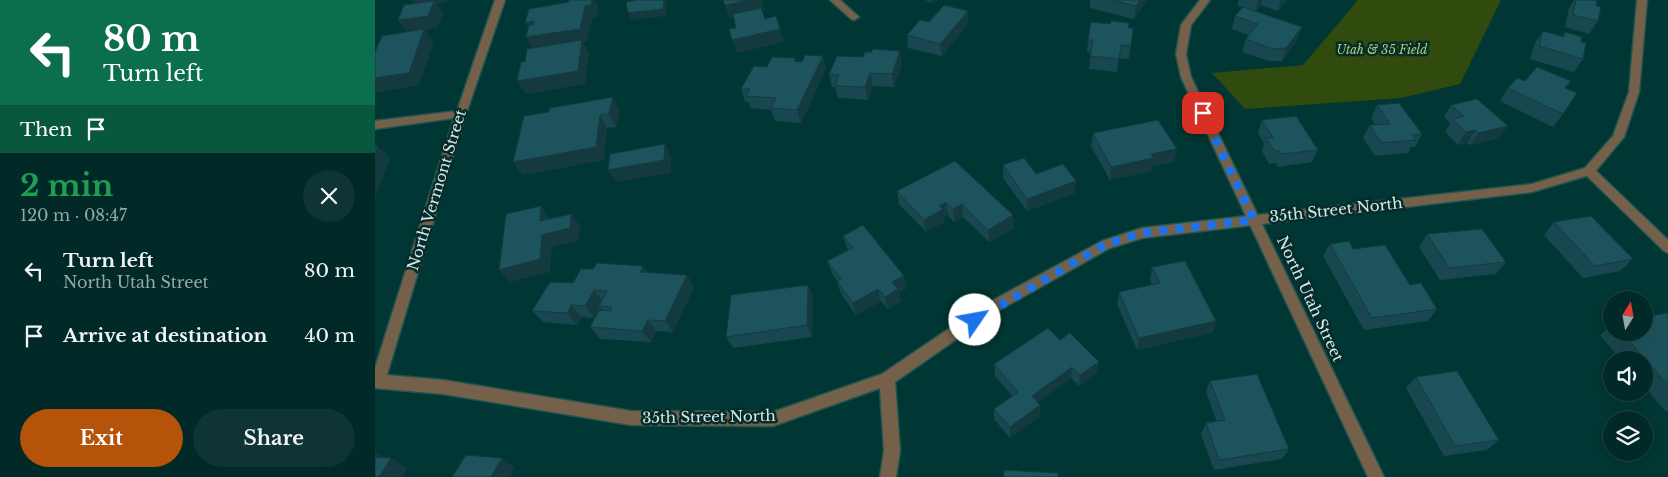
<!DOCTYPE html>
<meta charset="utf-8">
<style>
body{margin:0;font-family:"Libre Baskerville",serif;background:#0e3533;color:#f1f3f6;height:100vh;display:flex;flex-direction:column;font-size:19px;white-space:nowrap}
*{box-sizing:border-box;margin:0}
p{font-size:16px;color:#95a6a7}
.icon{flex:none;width:28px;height:28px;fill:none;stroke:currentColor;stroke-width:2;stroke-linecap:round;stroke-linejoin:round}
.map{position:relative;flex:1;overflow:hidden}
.side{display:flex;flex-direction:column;background:#002927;width:375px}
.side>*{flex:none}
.hud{background:#0b6e4f;color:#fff;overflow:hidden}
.needle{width:32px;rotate:11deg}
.fabs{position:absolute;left:1228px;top:291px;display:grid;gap:10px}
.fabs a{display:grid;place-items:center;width:50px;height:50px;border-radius:50%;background:#002927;box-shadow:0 5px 20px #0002,0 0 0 1px #224544;font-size:25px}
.pin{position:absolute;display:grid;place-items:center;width:42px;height:42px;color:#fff;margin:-21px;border-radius:10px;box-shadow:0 2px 8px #0006}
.me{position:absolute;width:55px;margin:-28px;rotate:57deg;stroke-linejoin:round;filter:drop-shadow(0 0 4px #0008)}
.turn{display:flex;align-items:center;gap:18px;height:105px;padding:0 20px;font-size:22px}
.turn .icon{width:65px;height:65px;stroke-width:2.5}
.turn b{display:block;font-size:35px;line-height:42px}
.then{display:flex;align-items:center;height:48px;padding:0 20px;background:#0003;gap:10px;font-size:19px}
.round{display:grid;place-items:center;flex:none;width:52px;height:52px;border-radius:26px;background:#0e3533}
.headline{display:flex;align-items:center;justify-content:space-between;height:85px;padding:0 20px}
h1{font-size:30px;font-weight:700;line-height:38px;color:#1e9e55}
.cta{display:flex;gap:10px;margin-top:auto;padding:10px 20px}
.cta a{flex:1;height:58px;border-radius:30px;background:#b45309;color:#fff;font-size:20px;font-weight:700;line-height:58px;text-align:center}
.cta a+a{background:#0e3533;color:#f1f3f6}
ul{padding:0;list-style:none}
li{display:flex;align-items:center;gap:15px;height:65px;padding:0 20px}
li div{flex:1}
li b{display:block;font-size:19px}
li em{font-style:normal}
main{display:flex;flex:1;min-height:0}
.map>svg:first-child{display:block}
.green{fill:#314a0e}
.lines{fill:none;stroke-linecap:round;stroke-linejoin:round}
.minor-casing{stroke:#215451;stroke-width:3}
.tertiary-casing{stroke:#215451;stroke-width:3}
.minor{fill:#75614a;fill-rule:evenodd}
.tertiary{fill:#75614a;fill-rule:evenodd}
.wall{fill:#19474f}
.shaded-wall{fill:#143a40}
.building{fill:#1d535c;stroke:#143a40}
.route{stroke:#1a73e8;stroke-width:9;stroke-dasharray:0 16.2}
.labels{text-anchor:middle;stroke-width:5;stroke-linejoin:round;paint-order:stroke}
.far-park-label{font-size:12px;font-style:italic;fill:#a9d47a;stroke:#082b29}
.street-label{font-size:15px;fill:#cdedea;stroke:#082b29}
</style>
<main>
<section class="side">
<div class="hud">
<div class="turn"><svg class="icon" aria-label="left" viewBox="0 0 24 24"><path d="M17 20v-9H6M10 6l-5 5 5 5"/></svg><div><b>80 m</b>Turn left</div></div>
<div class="then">Then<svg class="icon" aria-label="arrive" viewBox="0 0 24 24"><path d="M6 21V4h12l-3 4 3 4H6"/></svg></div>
</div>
<div class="headline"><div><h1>2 min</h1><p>120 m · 08:47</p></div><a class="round"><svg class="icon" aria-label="close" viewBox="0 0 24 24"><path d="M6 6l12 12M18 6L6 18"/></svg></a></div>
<ul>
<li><svg class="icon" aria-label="left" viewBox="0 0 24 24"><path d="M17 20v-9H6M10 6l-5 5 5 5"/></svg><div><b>Turn left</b><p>North Utah Street</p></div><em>80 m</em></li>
<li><svg class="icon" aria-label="arrive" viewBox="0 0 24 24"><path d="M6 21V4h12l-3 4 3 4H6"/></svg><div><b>Arrive at destination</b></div><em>40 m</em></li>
</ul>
<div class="cta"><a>Exit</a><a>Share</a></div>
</section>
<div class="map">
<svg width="1293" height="477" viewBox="0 0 1293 477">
<rect width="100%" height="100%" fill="#003734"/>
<path class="green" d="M983,0H1126L1085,84L1026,98L870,109L837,73L928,65Z"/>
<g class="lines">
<defs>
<path id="minor" d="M120,0H130L91,114L10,381L8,386L3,388L0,386V368L79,118L0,129V121L82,111Z
M455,0H465L484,17L479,20L476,19Z
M825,0H835L816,25L811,54L816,77L1009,477H993L806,77L801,54L806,25Z
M1214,167L1218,168L1293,240V253L1289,251L1210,174L1208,171L1210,168Z"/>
<path id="tertiary" d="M1262,0H1272L1264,92L1249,137L1218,174L1157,192L767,238L735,248L619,313L520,382L525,451L521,477H505L509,451L505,388L398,426L256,425L68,394L0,388V374L68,380L256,411L398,412L507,374L609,305L727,241L767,228L1157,184L1210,168L1238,136L1254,92Z"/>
</defs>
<use href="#minor" class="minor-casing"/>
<use href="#tertiary" class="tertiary-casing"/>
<use href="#minor" class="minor"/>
<use href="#tertiary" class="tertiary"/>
</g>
<path class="wall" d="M550,0H563L556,3Z
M715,0H772L759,19L715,8Z
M864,0H912L903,11L886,5L881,11L923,39L907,61H894L867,52L871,39L874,35L857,29L860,16L868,7L862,6Z
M1199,0H1219L1221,6L1223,21L1214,34L1190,27L1194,8Z
M554,22L593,24L567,56L533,48L532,35Z
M753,28H758L754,59L744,58L742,72L714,69L716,53L712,52L713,40Z
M1168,31L1187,36L1190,32L1206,42L1208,59L1199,72L1155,59L1160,43Z
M448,56L451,69L426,123L400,121L396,110L376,108L373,102H370L366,89L392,67L422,61L427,62Z
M527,64L519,87L498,86L493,100L463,98L460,87H457L454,74Z
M1150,81L1191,88L1188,114L1178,127L1125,101L1133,88Z
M1002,105L1047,134L1040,147H1036L1033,153L1000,156L988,138L995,125H1001L996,118Z
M1076,105L1124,138L1095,145L1092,143L1083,145L1070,132L1075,123L1069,117Z
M245,110L241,127L232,128L229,160L148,175L138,162L149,116Z
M887,120L943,150L937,162L903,167L901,163L894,164L887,151L889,144L883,133Z
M718,133L799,162L777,166L776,171L735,180L716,146Z
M580,161L639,228L614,242L588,217L579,222L573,215L568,217L569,222L551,232L524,204L522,191Z
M628,165L661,174L700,193L652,211L628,178Z
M1179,222L1258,259L1245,271L1208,278L1169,235Z
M1052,234L1131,262L1121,274L1065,280L1044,247Z
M468,236L529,276L532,288L524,292L526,301L513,309L506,301L481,315L466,294L462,282V281L457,273L452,261L473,250L472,248Z
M955,244L978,249L1035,285L1062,309L1053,321L989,330L948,256Z
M268,266L273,273L312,275L319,287L298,332L281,331L276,342L225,339L215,327L227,310L225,308L219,318L206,317L202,325L168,322L157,311L218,269Z
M777,267L841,321L837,333L762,350L742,304L744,292L777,285L775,279Z
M433,285L438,297L437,337L358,348L351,337Z
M1293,314V411L1291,412L1269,386V360H1246L1225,335L1236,326V332H1269Z
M685,340L722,373L704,386L696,378L663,402L665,416L635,438L619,419V409L637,396L620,376L619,364Z
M1041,377L1124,440L1112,450L1069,456L1031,388Z
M835,381L914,449L907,459L839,470L826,434L831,423L842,422L831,392Z"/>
<path class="shaded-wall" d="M37,0H73L71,3L62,4L68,13L62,28L50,30L59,42L44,85L0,93V78L32,33L23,20L42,7Z
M217,0H220L224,8L222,18L217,19L212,42L208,43L214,53L210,84L151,94L142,81L158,50L151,37L210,6Z
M289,0H291L292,2L291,16L256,20L253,13Z
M377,0H387L390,11L354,18L350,5Z
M556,0H563L556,3Z
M765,0H772L759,19L761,6Z
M883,0H887L886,5L880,12Z
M906,0H912L903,11Z
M593,11V24L567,56L565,44Z
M159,21L158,35L150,23Z
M927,27L923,39L907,61L911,48Z
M405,29L409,42L362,53L357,40Z
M525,51L527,64L519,87L517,74Z
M448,56L451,69L426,123L422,110Z
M495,73L498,86L493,100L490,87Z
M238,97L245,110L241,127L234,114Z
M225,115L232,128L229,160L148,175L138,162Z
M1133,126L1124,138L1095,145L1103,133Z
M1101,130L1092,143L1083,145L1091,132Z
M290,144L296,157V173L241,182L233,170Z
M3,146L15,158L1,195L0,196V154Z
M802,149L799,162L777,166L776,171L735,180L736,167L776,154Z
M701,181L700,193L652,211V199Z
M571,202L573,215L568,217L569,222L551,232L549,220L564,206Z
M587,204L588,217L579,222L578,209Z
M166,206L175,219L196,214L205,226L204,240L177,247L175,272L135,282L124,270L165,221Z
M638,215L639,228L614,242L613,230Z
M268,266L276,278L265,272Z
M312,275L319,287L298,332L290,321Z
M529,276L532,288L524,292L526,301L513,309L510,297L517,282Z
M433,285L438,297L437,337L432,325Z
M503,289L506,301L481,315L478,303Z
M219,290L228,302L224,306L225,308L219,318L210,306Z
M196,305L206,317L202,325L192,313Z
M273,320L281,331L276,342L267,331Z
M841,321L837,333L762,350L764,338Z
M724,362L722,373L704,386L705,375Z
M697,367L696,378L657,407V396Z
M665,405V416L635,438V427Z
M0,452L8,456L1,467L0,466Z
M16,458L32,468L27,477H4Z
M127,458L140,468L135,477H116Z"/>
<path class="building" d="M194,0H217L216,5L210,6L205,29L151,37L154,25H158L159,21L150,23L154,9L194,2Z
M262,0H289L288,9L253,13L251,2Z
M348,0H377L350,5Z
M735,0H765L761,6Z
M1201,0H1218L1222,1L1221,6L1226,7L1223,21L1198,15Z
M59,1L53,16L23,20L29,5Z
M569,5L593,11L565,44L532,35L545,20L554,22Z
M868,7L927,27L911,48L898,49L871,39L883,24L860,16Z
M386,8L390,19L401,16L405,29L357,40L354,29L361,28L358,14Z
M736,21L754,23L753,28H758L756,46L746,45L744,59L715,56L718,40H713L716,22L735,24Z
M49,29L34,73L0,78V52L7,36Z
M1168,31L1189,37L1190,32L1207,37L1206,42L1211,43L1208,59L1164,46Z
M207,40L203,71L142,81L146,62H150L152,49Z
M498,49L525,51L517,74L495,73L490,87L460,86L464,75L454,74L462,56L488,57L490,52H497Z
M430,55L448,56L422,110L396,108L401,98L371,96L375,89H366L379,66L392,67L397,57L421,58L419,61L427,62Z
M1162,67L1196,81L1190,88L1202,93L1188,114L1133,88L1142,78L1150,81Z
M238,97L234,114L225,115L221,147L138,162L149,116L174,112L175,108Z
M1102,99L1133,126L1103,133L1101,130L1091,132L1078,119L1089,116L1076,105Z
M1024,103L1047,134L1037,135L1041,140L1006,143L995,125L1015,124L1002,105Z
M921,116L943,150L908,154L905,151H899L891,138H898L887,120Z
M783,120L802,149L776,154L779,158L736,167L718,133Z
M290,144L289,160L233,170L235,154Z
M0,146H3L0,154Z
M649,158L661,174L688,164L701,181L652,199L628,165Z
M580,161L638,215L613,230L587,204L578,209L571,202L564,206L568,209L549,220L522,191Z
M166,206L165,221L196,214L195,228L167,235L165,259L124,270L131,214Z
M1216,216L1258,259L1220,266L1179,222Z
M488,225L529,276L517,282L523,289L510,297L503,289L478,303L462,282L466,279L452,261L478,248L468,236Z
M1107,229L1131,262L1074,268L1052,234Z
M974,241L978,249L1010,245L1035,285L1046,283L1062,309L997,318L955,244Z
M810,261L841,321L764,338L744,292L785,283L777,267Z
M222,263L268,266L265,272L312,275L290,321L273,320L267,331L215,327L224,310L235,311L237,307L224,306L232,291L219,290L210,306L196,305L192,313L157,311L175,282L198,283L206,269H218Z
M433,285L432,325L351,337L356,295Z
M1292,313L1293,314V385L1246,332H1269V317Z
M673,328L685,340L695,333L724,362L705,375L697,367L657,396L665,405L635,427L619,409L643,392L619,364Z
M1082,371L1124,440L1080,446L1041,377Z
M882,374L914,449L844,460L831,423L850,420L835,381Z
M91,455L127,458L116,477H121H77Z
M0,457L16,458L4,477H0Z
M629,470L683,473V477H629Z"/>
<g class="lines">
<path class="route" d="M600,320L731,244L767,233L879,220L828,113"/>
</g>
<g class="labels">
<g class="far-park-label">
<text x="1007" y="54">Utah &amp; 35 Field</text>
</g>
<g class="street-label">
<text transform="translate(62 190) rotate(-73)" y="5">North Vermont Street</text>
<text transform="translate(961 210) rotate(-6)" y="5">35th Street North</text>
<text transform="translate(935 299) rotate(65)" y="5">North Utah Street</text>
<text transform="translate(334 417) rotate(-1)" y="5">35th Street North</text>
</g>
</g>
</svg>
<div class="fabs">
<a><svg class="needle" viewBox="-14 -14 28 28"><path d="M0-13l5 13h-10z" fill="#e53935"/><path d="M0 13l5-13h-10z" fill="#95a6a7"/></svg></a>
<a><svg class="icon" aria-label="sound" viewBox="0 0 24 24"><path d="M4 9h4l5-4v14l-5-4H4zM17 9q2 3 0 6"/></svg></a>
<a><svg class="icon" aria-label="layers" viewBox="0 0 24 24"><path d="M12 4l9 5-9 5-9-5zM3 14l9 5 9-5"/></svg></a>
</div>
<div class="pin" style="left:828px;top:113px;background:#d93025"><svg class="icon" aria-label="arrive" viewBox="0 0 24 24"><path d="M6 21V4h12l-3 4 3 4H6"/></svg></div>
<svg class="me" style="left:600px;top:320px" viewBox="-20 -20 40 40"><circle r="19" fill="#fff"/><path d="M0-13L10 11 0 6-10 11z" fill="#1a73e8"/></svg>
</div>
</main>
